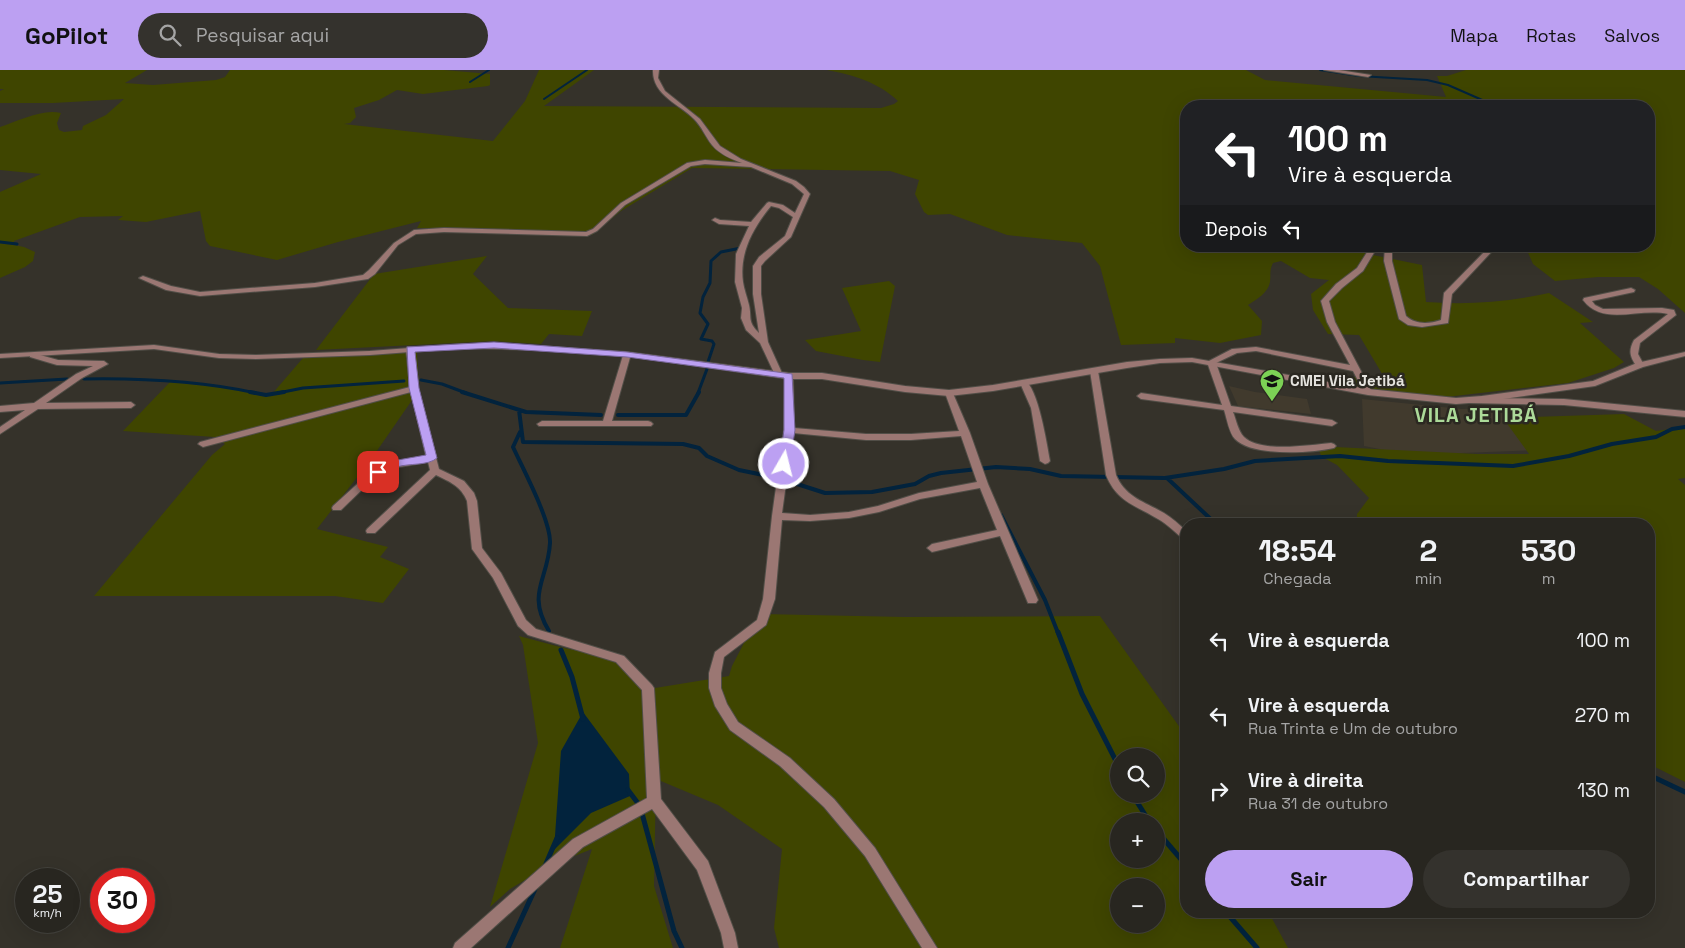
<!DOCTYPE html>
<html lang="pt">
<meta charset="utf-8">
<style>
body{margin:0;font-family:"Space Grotesk",sans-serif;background:#34322d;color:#f1f3f6;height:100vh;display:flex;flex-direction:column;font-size:19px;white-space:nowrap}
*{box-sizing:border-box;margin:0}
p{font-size:16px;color:#a5a5a5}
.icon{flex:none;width:28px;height:28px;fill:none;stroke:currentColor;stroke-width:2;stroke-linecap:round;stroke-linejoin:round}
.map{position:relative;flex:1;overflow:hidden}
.side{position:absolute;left:1180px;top:448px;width:475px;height:400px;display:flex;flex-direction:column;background:#282620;border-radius:20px;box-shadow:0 5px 20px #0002,0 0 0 1px #44433e}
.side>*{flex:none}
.hud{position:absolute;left:1180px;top:30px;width:475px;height:152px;border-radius:20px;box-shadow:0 5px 20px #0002,0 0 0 1px #44433e;background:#202124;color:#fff;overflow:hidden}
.controls{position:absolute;left:1110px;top:678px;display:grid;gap:10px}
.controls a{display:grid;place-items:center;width:55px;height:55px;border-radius:50%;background:#282620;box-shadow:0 5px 20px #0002,0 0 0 1px #44433e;font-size:25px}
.speed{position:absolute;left:15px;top:798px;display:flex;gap:10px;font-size:25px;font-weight:700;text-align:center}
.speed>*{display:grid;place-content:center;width:65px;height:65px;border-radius:50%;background:#282620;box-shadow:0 5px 20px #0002,0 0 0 1px #44433e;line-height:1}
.speed small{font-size:12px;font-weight:400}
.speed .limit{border:8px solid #d22;background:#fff;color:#111}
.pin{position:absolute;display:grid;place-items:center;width:42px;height:42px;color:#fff;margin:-21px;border-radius:10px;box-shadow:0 2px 8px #0006}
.me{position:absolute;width:55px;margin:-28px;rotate:8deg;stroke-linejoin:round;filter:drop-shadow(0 0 4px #0008)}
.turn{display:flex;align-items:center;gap:18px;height:105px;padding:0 25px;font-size:22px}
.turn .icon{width:65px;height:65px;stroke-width:2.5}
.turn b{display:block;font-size:35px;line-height:42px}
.then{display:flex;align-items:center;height:48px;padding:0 25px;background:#0003;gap:10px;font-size:19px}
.eta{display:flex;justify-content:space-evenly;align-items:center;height:85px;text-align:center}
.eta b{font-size:30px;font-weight:600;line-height:35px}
.button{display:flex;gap:10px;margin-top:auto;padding:10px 25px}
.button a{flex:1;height:58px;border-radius:30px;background:#bca0f2;color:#111;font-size:20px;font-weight:600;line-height:58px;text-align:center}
.button a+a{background:#34322d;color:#f1f3f6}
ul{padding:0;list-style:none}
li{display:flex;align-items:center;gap:15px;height:75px;padding:0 25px}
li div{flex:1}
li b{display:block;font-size:19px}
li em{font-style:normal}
header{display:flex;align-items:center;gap:30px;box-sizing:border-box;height:70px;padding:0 25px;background:#bca0f2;color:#111}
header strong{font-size:24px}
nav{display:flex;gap:28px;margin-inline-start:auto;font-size:18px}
.search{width:350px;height:45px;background:#34322d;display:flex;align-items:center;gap:12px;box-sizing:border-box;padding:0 18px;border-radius:28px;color:#a5a5a5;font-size:19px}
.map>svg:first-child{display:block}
.built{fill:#413a2d}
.green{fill:#3f4500;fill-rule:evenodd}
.water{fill:#02233d}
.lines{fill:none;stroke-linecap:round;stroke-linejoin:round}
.stream-far3{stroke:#02233d;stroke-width:2}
.stream-far2{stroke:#02233d;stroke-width:3}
.stream-far1{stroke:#02233d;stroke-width:4}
.stream{stroke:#02233d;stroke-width:5}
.minor-casing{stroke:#514e47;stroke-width:2}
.tertiary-casing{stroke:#514e47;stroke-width:2}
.minor{fill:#9b7773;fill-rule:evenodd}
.tertiary{fill:#9b7773;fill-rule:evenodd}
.route{fill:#bca0f2;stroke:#7a689d}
.labels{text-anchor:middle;stroke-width:5;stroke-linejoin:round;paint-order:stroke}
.poi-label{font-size:15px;font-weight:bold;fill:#e6e4df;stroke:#2b2821;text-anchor:start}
.district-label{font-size:20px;font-weight:bold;letter-spacing:1px;fill:#acda99;stroke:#2b2821}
</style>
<header>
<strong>GoPilot</strong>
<div class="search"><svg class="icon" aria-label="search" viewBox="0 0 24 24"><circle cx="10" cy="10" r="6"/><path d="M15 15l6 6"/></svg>Pesquisar aqui</div>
<nav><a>Mapa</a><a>Rotas</a><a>Salvos</a></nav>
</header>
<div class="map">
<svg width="1685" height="878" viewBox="0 0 1685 878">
<rect width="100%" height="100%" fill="#35322a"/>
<path class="built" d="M1229,316L1255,322L1307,329L1311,344L1238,336Z
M1362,329L1462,339L1499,337L1538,380L1411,385L1364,376Z"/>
<path class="green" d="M0,0H147L125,13L153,15L216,10L225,7L230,0H444L490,4V15L488,16L423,24L397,20L379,30L354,38L356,47L350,53L344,54L493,71L525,31L539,0H594L544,36L881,38L894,34L898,31C878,12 853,5 827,0H1246L1265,10L1446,27L1437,6H1447L1466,0H1685V243L1658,219L1639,207H1598L1555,211L1533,194L1525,176H1649V36H1186V176H1369L1373,185L1422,195L1426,232C1468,235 1508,232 1549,223L1593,252L1580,253L1624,292L1614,298L1568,313L1446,327L1354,320L1350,307H1384L1359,265L1328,264L1313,240L1311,224L1329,210L1310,208L1281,191L1273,193C1269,201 1271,204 1270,212C1268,223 1257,229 1248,235L1262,251L1261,265L1220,273L1175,268V273L1121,275L1100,196L1082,173L1007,165L950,144L928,145L924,142L915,124L919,110L890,101L692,98L621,141L592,165L439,162L438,158H417L421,151L338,172L277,190L210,176L206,171L200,141L146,152L118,150L123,146L80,147L14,171V175L24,177L35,182L33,191L25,197L0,208V122L41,104L0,100V57C18,51 43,38 61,43L57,53L59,60L64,62L82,60L83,56L106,45L124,29L53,33H0V21L4,19H0Z
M487,186L473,204L508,238L592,241L582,266L549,264L541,274L493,271L316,280L374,204Z
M889,211L895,216L880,292L863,290L816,281L805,270L861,261L842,218Z
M417,282L419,320L372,388L317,459L388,477L380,487L409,499L383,533L335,526H94L212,385L225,374L215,367L123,361L170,312L240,319L260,325L272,324L303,288Z
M1624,344L1656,361L1685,357V408L1678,409L1685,415V712L1649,694V454H1357V444L1369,428L1337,395L1322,387L1319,381L1335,377L1477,384H1529L1503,348Z
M759,544L905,547L1100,546L1186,666V841H1268L1288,878H779L774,858L782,779L718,735L656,709L654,816L673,878H560L592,779L547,797L510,819L490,837L538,673L523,575L519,566L564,578L620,589L655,618L729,606L732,596ZM1119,686H1156V724H1119ZM1119,751H1156V789H1119ZM1119,816H1156V854H1119Z"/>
<path class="water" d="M583,642L629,704L630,726L591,743L554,780L561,681Z"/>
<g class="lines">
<path class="stream-far3" d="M1320,0L1359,6L1427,10L1448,15L1496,36
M470,12L489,0
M544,29L587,0"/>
<path class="stream-far2" d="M0,172L17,174
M708,292L714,274L712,271L701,269L708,254L700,243L703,227L710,213L711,191L721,182L741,178
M84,309C141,308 200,311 256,323
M421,310L442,314L466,323
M0,313L67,309
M278,323L303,318L404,311
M698,323L707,299"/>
<path class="stream-far1" d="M250,322L266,325L284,322
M462,322L526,342L601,345
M519,340L523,372L683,374L699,378L707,386L739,400L773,407
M618,345H686L699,322
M520,362L513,377C523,399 551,451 550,473C548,510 526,523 549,561
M1167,408L1216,454
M791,412L825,423L872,422L915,414L929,406L941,403L996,397L1030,399L1061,406L1165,408L1224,399L1255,391L1340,386L1388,391L1513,396L1569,386L1612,374L1656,367L1672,359L1685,357
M1001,445L1045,530L1058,563"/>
<path class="stream" d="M1058,562L1082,624L1119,697
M561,580L572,607L583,649
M1649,705L1685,722
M628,720L640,736L674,861L682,878
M1132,724L1149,751
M1156,760L1186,795
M545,796L557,768
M1225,841L1257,878
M508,878L535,819"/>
<defs>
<path id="minor" d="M653,0H659L658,8L665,21L700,49L720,76L741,89L796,111L804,117L810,124L791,167L765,191L761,196V224L768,272L782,303L781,305H775L760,273L746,260L741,248L742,238L735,212L736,184L749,156L719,154L712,150L715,148L720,150L751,152L767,133L769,132L783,135L795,143L804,124L792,114L751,97L705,94L691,96L625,135L597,161L587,166L444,162L416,164L398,175L375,204L368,209L315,217L200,226L166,220L139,208L143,206L171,216L200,222L315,213L363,205L369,200L394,173L414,160L444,158L586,162L593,159L621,133L687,93L705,90L742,93C731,89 719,84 712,75C705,66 702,57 694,49C679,34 652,25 653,0ZM771,136L779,138L793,147L785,166L759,187L753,196V224L759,263C747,251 752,248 749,235C747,227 744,219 743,212C739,183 753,158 771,136Z
M1324,0H1339L1371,5L1368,7Z
M1371,176H1378L1363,201L1342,218L1329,231L1335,252L1372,322L1371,324H1365L1353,301L1256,281L1237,283L1216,293L1231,336L1332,350L1337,353L1332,356L1233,342C1236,349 1238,361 1244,367C1260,383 1310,375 1331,373L1334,374L1336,376L1334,378C1312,383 1252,387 1235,369C1229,363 1227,349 1224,340L1141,329L1137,326L1141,323L1222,335L1207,292L1232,279L1256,277L1350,295L1327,252L1321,231L1336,214L1357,198Z
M1385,176H1392V191L1406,246C1416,255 1429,254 1441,250L1444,223L1490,176H1497L1452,224L1448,253L1422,257L1408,255L1399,249L1384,191Z
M1631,218L1635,220L1634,222L1592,231L1595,235L1603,239L1662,238L1674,240L1676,245L1640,273L1638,284L1644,295L1640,298L1637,297C1630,287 1628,281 1634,270L1668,244C1640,237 1603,257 1583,230L1584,228Z
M407,277H410L414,279L418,318L439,399L464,411L474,423L477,431L482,478L501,503L526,550L536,559L624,586L652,615L654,618L661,729L708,791L735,863L738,878H724L721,863L697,800L652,739L583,777L471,878H453L455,873L573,769L647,728L642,620L616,592L528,565L518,556L493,508L472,479L467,431C461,416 450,412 436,405L375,463H367L366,461L367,459L430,400L428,392L388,399L371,411L341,440H333L332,438L333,436L365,407L382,395L426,386L411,322L203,377L198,374L200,372L410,317L406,279Z
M624,282H627L631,284L612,351H648L651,352L653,354L651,356H539L537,354L542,351H603Z
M30,283H33L58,290L104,291L108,294L82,308L46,333L131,332L135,335L131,338L38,339L0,364V357L25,340L0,342V336L34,333L76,304L93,296L57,295L30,287Z
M1094,298L1098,301L1116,405C1125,427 1145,432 1164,443C1172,448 1179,454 1186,461V469L1182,468C1175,462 1167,454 1158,449C1135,435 1117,432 1106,405L1090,301Z
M789,303L793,306L794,358L866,364H911L959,361L945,323L946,321H952L970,363L988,414L1038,530L1036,533H1028L1000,466L932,482L927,478L932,474L997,460L980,418L920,429L879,442L849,448L810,451L782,450L775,529L766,555L724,587L721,603V618L727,634L738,652L790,688L834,729L875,778L937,878H922L865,786L824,737L780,696L730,660L715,636L709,618V603L715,582L757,550L763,529L772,446L784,360L785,306ZM793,363L866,370H911L961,366L977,412L919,423L878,436L849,442L810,445L782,443Z
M1024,310C1038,316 1047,375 1050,391L1048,393L1045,394L1040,391L1031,338L1020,313Z
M1472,328L1564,329L1685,341V347L1564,335L1469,333L1468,331Z"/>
<path id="tertiary" d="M462,274L539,276L627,282L789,303H822L905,316L949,320L993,315L1127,292L1160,289L1192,288L1368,319L1456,328L1482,326L1593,311L1637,293L1685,282V286L1643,297L1595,316L1482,332L1456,334L1368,325L1192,292L1160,293L1127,298L993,321L949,326L905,322L822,309H789L627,286L539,280L462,278L370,285L256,289L219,288L154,279L0,288V284L154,275L219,284L256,285L370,281Z"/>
</defs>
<use href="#minor" class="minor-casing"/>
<use href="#tertiary" class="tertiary-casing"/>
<use href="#minor" class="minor"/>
<use href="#tertiary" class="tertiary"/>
</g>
<path class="route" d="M494,272L627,282L792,304L795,360L790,394L784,398L779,394L784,360V308L627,287L494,278L415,282L419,318L437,388C428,396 409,393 397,397C389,400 382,406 374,404L372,402L374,399L392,391L426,385L409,318L407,277Z"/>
<defs>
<symbol id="school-pin" viewBox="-11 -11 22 30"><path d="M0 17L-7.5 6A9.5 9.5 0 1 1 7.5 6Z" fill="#7cd155" stroke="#2b2821"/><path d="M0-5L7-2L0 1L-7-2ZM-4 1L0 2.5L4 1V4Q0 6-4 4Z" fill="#111"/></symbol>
</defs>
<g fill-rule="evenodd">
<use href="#school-pin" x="1258" y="297" width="28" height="38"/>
</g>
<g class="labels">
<g class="poi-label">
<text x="1290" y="316">CMEI Vila Jetibá</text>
</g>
<g class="district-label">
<text x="1476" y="352">VILA JETIBÁ</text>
</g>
</g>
</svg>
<div class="controls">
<a><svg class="icon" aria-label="search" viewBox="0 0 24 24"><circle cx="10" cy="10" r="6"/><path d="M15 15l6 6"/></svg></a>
<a>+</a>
<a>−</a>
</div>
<div class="speed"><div>25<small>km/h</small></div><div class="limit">30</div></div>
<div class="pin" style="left:378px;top:402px;background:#d93025"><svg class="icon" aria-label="arrive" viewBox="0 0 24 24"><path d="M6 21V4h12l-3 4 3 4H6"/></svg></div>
<svg class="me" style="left:784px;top:394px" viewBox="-20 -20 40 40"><circle r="17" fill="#bca0f2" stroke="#fff" stroke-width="3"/><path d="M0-11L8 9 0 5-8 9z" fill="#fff"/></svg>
<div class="hud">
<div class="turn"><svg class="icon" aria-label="left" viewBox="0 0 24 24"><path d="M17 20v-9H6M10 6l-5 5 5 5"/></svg><div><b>100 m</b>Vire à esquerda</div></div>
<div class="then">Depois<svg class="icon" aria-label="left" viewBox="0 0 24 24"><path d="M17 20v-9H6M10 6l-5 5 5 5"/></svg></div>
</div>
<section class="side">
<div class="eta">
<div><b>18:54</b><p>Chegada</p></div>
<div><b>2</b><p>min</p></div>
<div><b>530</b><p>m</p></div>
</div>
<ul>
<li><svg class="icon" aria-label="left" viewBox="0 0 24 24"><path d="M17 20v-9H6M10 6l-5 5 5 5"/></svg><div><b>Vire à esquerda</b></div><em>100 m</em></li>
<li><svg class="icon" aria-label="left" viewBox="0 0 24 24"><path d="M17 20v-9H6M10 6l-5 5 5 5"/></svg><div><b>Vire à esquerda</b><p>Rua Trinta e Um de outubro</p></div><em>270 m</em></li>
<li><svg class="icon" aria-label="right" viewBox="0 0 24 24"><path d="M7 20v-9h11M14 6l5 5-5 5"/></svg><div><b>Vire à direita</b><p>Rua 31 de outubro</p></div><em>130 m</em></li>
</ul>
<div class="button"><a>Sair</a><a>Compartilhar</a></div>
</section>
</div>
